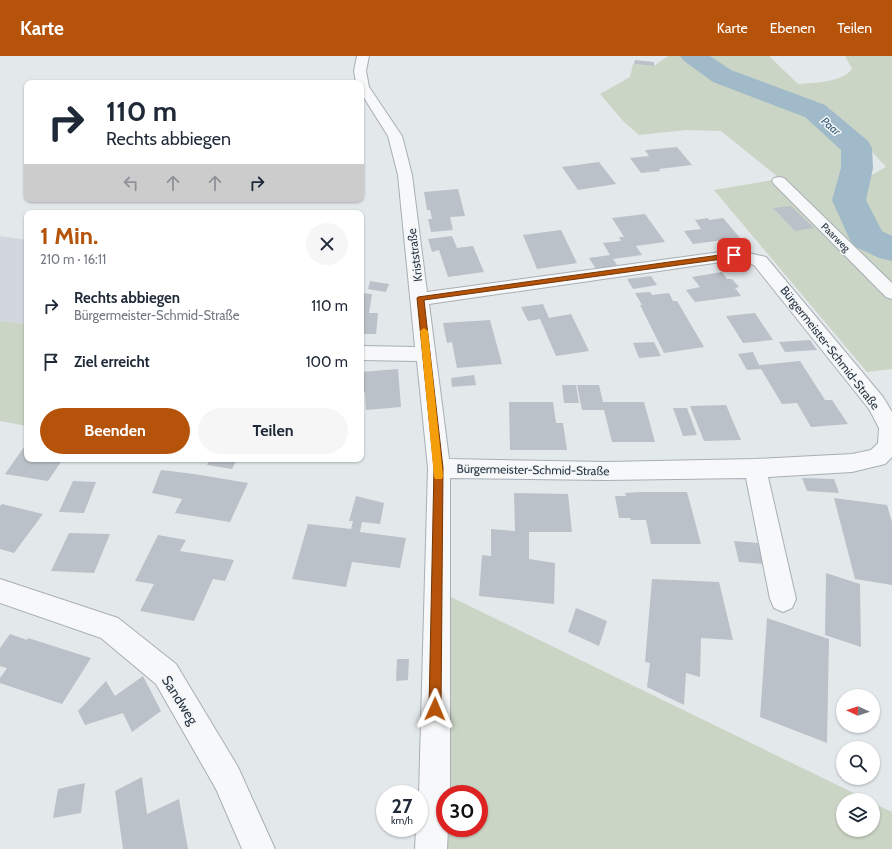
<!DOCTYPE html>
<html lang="de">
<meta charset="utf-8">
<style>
body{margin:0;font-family:Cabin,sans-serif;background:#f6f6f7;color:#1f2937;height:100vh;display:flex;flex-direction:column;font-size:15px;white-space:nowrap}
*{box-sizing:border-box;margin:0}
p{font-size:13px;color:#747a83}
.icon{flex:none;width:22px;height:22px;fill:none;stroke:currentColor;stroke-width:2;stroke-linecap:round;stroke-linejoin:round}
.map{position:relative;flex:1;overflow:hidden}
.details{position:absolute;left:24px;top:154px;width:340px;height:252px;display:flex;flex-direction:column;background:#fff;border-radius:8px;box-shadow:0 1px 3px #0004}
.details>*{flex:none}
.banner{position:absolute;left:24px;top:24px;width:340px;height:122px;border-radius:8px;box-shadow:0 1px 3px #0004;background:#fff;color:#1f2937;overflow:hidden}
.needle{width:26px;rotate:273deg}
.tools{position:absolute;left:836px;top:633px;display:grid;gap:8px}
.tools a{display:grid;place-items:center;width:44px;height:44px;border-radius:50%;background:#fff;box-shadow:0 1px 3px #0004;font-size:20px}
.speed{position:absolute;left:376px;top:729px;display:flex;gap:8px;font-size:20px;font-weight:700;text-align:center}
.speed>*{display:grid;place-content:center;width:52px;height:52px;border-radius:50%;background:#fff;box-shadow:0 1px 3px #0004;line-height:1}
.speed small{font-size:10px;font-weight:400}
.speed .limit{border:6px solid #d22;background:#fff;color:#111}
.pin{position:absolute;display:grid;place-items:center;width:34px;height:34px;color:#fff;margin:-17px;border-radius:8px;box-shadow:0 2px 6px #0006}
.me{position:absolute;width:44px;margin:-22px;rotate:1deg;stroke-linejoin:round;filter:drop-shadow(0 0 3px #0008)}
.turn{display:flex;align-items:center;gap:14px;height:84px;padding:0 16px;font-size:18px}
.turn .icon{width:52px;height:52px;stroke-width:2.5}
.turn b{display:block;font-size:28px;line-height:34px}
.lanes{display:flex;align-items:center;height:38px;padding:0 16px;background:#0003;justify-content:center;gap:20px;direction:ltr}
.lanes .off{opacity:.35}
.round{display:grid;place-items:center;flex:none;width:42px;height:42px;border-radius:21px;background:#f6f6f7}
.headline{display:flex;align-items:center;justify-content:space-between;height:68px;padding:0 16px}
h1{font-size:24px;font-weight:700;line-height:30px;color:#b45309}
.action{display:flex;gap:8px;margin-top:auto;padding:8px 16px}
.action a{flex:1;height:46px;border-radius:24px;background:#b45309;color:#fff;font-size:16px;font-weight:700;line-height:46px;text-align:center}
.action a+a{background:#f6f6f7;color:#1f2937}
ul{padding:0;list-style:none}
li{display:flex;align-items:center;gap:12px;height:56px;padding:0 16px}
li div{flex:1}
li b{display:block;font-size:15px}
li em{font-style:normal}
header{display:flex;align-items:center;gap:24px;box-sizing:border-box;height:56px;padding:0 20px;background:#b45309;color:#fff}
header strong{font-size:19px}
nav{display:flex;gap:22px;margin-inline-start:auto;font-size:14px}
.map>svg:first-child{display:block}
.built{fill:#d2d7dd}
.green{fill:#cbd5c5}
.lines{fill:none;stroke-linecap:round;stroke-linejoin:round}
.river{fill:#a0baca;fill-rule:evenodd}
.building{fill:#bbc1c8}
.minor-casing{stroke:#a8afb5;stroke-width:2}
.minor{fill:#f6f8f9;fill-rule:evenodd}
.route{fill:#b45309;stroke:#753606}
.slow{fill:#f59e0b}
.labels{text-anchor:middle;stroke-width:3;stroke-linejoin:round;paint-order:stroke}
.far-street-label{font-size:10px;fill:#2b3743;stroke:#f3f6f8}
.far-water-label{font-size:11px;font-style:italic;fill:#365c77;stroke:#f3f6f8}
.street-label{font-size:12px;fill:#2b3743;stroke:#f3f6f8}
.near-street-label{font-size:14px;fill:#2b3743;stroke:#f3f6f8}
</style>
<header>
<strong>Karte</strong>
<nav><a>Karte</a><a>Ebenen</a><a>Teilen</a></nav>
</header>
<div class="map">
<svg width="892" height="793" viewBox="0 0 892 793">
<rect width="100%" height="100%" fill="#e3e8eb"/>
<path class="built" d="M0,180L27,184V268L0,265Z"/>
<path class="green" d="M668,0H686L717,20L807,55L843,91L850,109L840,120L837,129L859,179L883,194L892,196V229L778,121L721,75L686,74L639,79L624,66L600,38L630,21L633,8L654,10Z
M700,0H769L798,28C814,27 843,26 852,13L845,0H892V185L875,178L859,135L868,121L886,111L852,74L819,49L810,45L777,35L715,9Z
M773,124L892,243V313L867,316L714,134Z
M0,265L27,268V370L0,365Z
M449,540L868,744H843V774H873V747L892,756V793H444L445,772H479V738H445Z"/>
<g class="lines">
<path class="river" d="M680,0H710L731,14L825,49L868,85L872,92L873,112L866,144L882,175L892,180V205L879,202L854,190L849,182L832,144L841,112V94L805,61L713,26L684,5Z"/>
</g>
<path class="building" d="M635,4L654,6V10L634,8Z
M677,91L692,109L659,113L660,115L641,117L630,102L649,100L645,94Z
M599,106L616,128L578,134L562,111Z
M458,133L465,160L450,161L453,174L431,176L428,163H432L430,154H427L424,136Z
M791,150L814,172L795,175L773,152Z
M645,158L665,186L636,190L642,199L613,203L617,209L596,213L589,202L610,199L603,187L621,185L619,181H624L612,162Z
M708,162L709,164L723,162L740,182L693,188L684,175L701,173L695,164Z
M561,174L577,207L537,213L523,179Z
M452,180L457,192L473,190L484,216L448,221L439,194L432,196L428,183Z
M722,216L727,223H732L739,231L735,232L741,240L695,246L686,234L700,231L692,221Z
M651,220L657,229L633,233L627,223Z
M370,225L389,228L386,236L368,233Z
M650,236L652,239L669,237L673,245H677L704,291L664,297L640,249H642L635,237Z
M361,237L372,238L369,257H378L376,278H361Z
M543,248L549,262L571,258L589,295L556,300L540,263L528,265L521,251Z
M755,257L773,284L743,287L726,260Z
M490,264L502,308L457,312L452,286L447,287L443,267Z
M810,284L817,294L785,296L779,286Z
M654,286L661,300L639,302L633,287Z
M753,296L759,309L800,305L825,344H832L848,368L811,371L797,347L782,348L761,313L747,314L738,298Z
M398,313L401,351L366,354L365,336L361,337V316Z
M474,319L476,329L452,331L451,322Z
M562,329H576L579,347H564Z
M577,329H599L603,346H644L655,386H612L604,354H582Z
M509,346H553L556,367H563L567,394H510Z
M726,349L741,384L704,385L690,350Z
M673,352H687L697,379L683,380Z
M24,391H27V403H63L48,425L5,418Z
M210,403H237L232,413L207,409Z
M161,414L194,418L248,427L230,466L175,457L182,443L152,437Z
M802,422L834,423L839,437L807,435Z
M73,425L96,426L84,457L59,456Z
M640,436H687L701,488H651L646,464H631L630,462H619L615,440H626L625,437Z
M514,437L568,438L572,476H529V503L555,507L554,548L479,540L482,499L491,500V473L515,475Z
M356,440L384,447L380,468L362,466L360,476L406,482L400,512L352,506L346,531L292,523L308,468L351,473L353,465H349Z
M834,442L887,449L892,466V529L855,523Z
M2,448L43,458L14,497L0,493V450Z
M69,477L110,478L94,517L51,515Z
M158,479L186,484L180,495L234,504L225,525L213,523L194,565L140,555L154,528L135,525Z
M734,485L758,487L763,508L739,506Z
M826,517L860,528L861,591L825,579Z
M652,523L719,526L733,584L701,582L700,621L686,617L684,649L647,631L650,607L645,606Z
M576,552L607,565L599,590L568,576Z
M767,562L829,583L827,687L760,661Z
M10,578L27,584L28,582L91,602L62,648L0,627V622L7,612L0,610V592Z
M397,603H409L408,624L396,625Z
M143,620L161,655L132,676L123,657L85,669L78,655L106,625L115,640Z
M142,721L147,758L179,743L188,793H123L115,735Z
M85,727L81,757L53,762L58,733Z"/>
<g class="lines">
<defs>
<path id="minor" d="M357,0H369L366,15L369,31L402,80L412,119L427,236L735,194L766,201L883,341L892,356V401L885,408L852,416L768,421L796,543L792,552L783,556L774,552L770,543L746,422L606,424L450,422V738H445V772H448L447,793H415L416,772H419V738L428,412L417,305L361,304V290L415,291L398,119L388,80L361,37V27H356L354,15ZM735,204L754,209L869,353L879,372L878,387L871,394L852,398L755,403L606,406L449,403L429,248Z
M779,121L784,122L892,227V243L886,241L774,128L772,125L774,122Z
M0,523L118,562L176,608L238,711L275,793H242L216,733L156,628L101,582L0,547Z"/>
</defs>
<use href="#minor" class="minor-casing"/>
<use href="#minor" class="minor"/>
</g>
<path class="route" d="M734,197L738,199L737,201L424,244L443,412L441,653L440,657L435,659L431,657L429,653L434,412L417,242L418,241Z"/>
<path class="slow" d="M424,272L428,275L443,420L442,423H435L434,420L420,275Z"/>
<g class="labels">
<g class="far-street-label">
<text transform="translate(836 181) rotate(45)" y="4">Paarweg</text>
</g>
<g class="far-water-label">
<text transform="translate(831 70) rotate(41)" y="4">Paar</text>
</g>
<g class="street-label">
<text transform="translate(415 199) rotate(-97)" y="4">Kriststraße</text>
<text transform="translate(830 292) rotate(52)" y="4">Bürgermeister-Schmid-Straße</text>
<text transform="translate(533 414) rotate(1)" y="4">Bürgermeister-Schmid-Straße</text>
</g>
<g class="near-street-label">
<text transform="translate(180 644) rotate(58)" y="5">Sandweg</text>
</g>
</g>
</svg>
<div class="tools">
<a><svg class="needle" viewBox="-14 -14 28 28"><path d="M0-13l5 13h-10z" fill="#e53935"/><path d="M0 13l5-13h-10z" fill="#747a83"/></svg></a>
<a><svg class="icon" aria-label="search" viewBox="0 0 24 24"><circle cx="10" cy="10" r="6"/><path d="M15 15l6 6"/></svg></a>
<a><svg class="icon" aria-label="layers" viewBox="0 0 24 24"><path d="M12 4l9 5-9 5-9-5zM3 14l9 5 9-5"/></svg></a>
</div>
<div class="speed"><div>27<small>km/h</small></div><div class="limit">30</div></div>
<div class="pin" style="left:734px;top:199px;background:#d93025"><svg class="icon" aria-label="arrive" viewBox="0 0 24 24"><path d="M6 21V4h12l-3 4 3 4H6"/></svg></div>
<svg class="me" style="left:435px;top:653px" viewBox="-20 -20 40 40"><path d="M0-17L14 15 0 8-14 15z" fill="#b45309" stroke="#fff" stroke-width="4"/></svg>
<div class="banner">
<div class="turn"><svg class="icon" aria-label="right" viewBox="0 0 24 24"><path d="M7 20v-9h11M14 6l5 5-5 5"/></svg><div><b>110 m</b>Rechts abbiegen</div></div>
<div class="lanes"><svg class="icon off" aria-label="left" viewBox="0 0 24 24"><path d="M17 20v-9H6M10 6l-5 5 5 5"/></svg><svg class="icon off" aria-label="ahead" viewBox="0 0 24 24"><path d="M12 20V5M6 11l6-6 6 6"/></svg><svg class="icon off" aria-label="ahead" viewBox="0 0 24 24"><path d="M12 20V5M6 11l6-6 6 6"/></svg><svg class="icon" aria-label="right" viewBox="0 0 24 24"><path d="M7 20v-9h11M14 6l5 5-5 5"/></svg></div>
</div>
<section class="details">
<div class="headline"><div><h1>1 Min.</h1><p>210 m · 16:11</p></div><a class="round"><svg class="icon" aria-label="close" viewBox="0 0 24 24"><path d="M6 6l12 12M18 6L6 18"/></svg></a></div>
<ul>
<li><svg class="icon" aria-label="right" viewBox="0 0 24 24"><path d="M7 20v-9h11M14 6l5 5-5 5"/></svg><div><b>Rechts abbiegen</b><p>Bürgermeister-Schmid-Straße</p></div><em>110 m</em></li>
<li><svg class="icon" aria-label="arrive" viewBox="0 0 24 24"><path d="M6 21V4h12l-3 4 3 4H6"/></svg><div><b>Ziel erreicht</b></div><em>100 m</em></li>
</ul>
<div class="action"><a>Beenden</a><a>Teilen</a></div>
</section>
</div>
